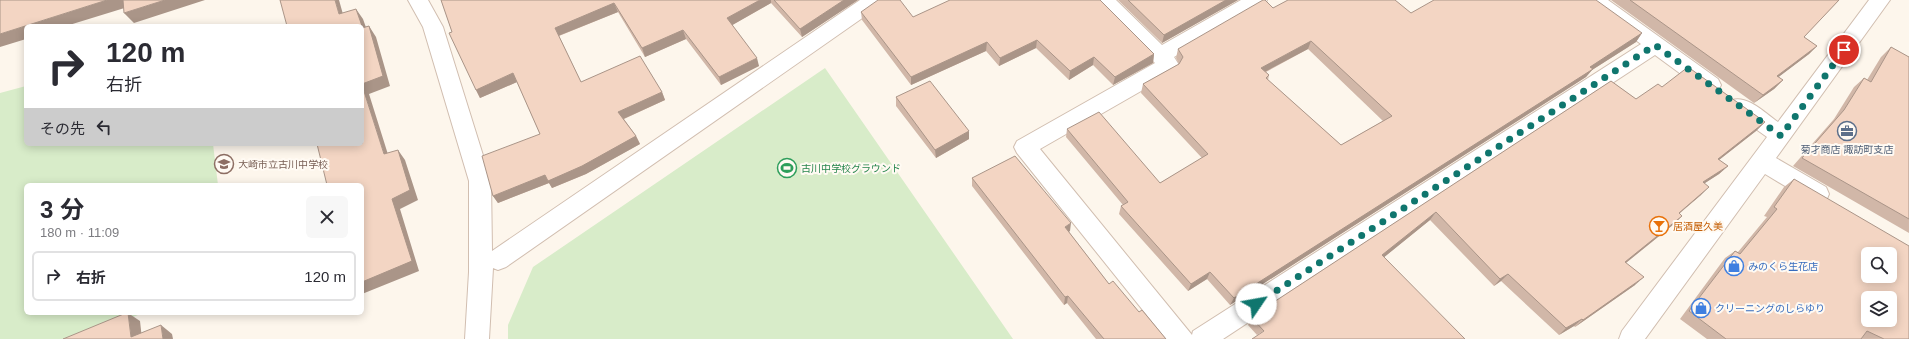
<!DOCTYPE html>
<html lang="ja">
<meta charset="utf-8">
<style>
body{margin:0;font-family:Arial,"Noto Sans JP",sans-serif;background:#f7f7f7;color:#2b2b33;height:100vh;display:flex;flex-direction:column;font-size:15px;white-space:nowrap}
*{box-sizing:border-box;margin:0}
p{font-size:13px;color:#7c7c81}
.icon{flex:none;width:22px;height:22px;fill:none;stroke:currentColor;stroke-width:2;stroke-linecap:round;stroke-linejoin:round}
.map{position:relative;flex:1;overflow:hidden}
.panel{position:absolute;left:24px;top:183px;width:340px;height:132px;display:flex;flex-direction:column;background:#fff;border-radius:6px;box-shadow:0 2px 10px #0003}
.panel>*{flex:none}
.guide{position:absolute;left:24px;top:24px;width:340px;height:122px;border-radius:6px;box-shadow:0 2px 10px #0003;background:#fff;color:#2b2b33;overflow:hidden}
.buttons{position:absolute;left:1861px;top:247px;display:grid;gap:8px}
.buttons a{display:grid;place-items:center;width:36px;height:36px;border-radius:6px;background:#fff;box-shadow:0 2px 10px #0003;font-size:20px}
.pin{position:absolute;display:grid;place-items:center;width:34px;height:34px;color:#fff;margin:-17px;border:2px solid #fff;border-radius:50%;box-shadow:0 1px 4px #0007}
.me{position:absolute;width:44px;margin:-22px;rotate:57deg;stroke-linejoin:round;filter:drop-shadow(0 0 3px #0008)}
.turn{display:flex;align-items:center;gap:14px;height:84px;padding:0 16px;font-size:18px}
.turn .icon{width:52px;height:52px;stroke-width:2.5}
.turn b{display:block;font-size:28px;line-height:34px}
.then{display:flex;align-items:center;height:38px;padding:0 16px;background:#0003;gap:8px;font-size:15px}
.round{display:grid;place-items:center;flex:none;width:42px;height:42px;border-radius:6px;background:#f7f7f7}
.head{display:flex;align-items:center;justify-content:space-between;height:68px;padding:0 16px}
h1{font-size:24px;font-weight:700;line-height:30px}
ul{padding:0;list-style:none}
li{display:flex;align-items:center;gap:12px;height:50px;margin:0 8px 6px;padding:0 8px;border:2px solid #e1e1e2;border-radius:6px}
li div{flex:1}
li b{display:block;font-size:15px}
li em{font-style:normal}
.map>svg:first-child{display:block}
.green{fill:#d8ecc9}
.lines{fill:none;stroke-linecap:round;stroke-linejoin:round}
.minor-casing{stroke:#d1beb0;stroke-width:2}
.minor{fill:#fff;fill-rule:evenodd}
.wall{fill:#d1b7a8;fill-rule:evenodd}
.shaded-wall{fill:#aa9588}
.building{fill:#f3d5c3;stroke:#aa9588;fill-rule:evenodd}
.route{stroke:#0f766e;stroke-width:7;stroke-dasharray:0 12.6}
.labels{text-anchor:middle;stroke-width:4;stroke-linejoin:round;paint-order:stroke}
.service-label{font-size:10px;fill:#4e5e75;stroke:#fffaf3}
.education-label{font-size:10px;fill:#785e54;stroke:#fffaf3;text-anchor:start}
.leisure-label{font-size:10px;fill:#27864d;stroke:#fffaf3;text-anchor:start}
.food-label{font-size:10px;fill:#c56008;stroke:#fffaf3;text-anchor:start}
.shop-label{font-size:10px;fill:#366cbe;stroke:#fffaf3;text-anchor:start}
</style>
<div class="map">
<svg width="1909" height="339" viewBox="0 0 1909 339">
<rect width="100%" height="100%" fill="#fdf6ec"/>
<path class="green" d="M825,68L1013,339H508V325L533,267Z
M26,86V144H213L218,185H26V313H143L77,339H0V93Z"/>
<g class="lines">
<defs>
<path id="minor" d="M408,0H428L443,27L491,181L492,251L860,0H884L881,5L506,267L498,270L493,268L489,339H465L469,272V181L423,27Z
M1094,0H1116L1162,45L1241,0H1267L1264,5L1174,57L1179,65L1176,71L1040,149L1192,335L1193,331L1641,44L1587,5L1584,0H1608L1718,79L1721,85L1718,91L1711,93L1704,91L1655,55L1223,339H1166L1017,153L1014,147L1017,141L1155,63L1097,5Z
M1869,0H1890L1776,158L1826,187L1829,194L1826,201L1818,203L1810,201L1765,174L1645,339H1619L1622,331L1767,137L1732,112L1728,106L1732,100C1748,95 1765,113 1778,122Z"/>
</defs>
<use href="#minor" class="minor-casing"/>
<use href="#minor" class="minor"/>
</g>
<path class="wall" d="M441,0H858L802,37L771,3L732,25L759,66L721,85L686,39L645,57L618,12L559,36L581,82L662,92L665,100L624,119L636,136L640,144L586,174L552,188L549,183L498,203L493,196L540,134L517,82L480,98L476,90L452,32Z
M1118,0H1238L1162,43Z
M1611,0H1839L1804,37L1817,46L1809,54L1778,77L1783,80L1774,89L1754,103Z
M1273,8L1411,13L1642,33L1636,42L1592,70L1586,77L1230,305L1207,279L1188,291L1119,214L1121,206L1123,205L1066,137L1067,129L1160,183L1202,158L1141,93L1143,84L1179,64L1176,58L1178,49ZM1308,49L1383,121L1341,145L1268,80L1269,75L1266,72Z
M861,12L913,17L1154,54L1153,63L1113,85L1093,65L1069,80L1036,48L999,66L986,51L911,85L862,20Z
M1891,47L1908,57L1909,56V233L1793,166L1834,119L1854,87L1864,78L1867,80L1881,57Z
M1611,81L1636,99L1662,87L1765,122L1756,131L1719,160L1728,166L1719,174L1705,183L1701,195L1679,214L1682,216L1674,224L1626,263L1635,285L1575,327L1574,326L1559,335L1501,281L1494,286L1430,220L1384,257L1257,335L1248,325L1251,317Z
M896,97L969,139L936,158L896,106Z
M972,178L1070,231L1069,232L1109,284L1166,339H1096L1067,303L1064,305L972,186Z
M1794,179L1909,339H1707L1680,319L1725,258L1735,251L1738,252L1767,217L1764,216L1784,187Z"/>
<path class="shaded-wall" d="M107,0H126L131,6L66,26H26V39L0,47V34Z
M165,0H205L134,23L124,13Z
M335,0H339L346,25L339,14Z
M760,0H771V3L729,27L727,18Z
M844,0H858L802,37L800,29Z
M1226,0H1238L1162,43L1164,35Z
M614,3L618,12L558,36L555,28Z
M356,9L363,19L370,39L362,28Z
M369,26L376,37L390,86L369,94L391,164L384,154L362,85Z
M683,30L686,39L645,57L642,48Z
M1642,33L1636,42L1592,70L1586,77L1230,305L1234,298Z
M1037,40L1036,48L999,66L1000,58Z
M1311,41L1308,49L1257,76L1261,68Z
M987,42L986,51L911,85V77Z
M1817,46L1809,54L1768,85L1777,76Z
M1154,54L1153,63L1113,85L1115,77Z
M1094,57L1093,65L1069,80L1070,71Z
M757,58L759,66L721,85L719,77Z
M513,73L517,82L480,98L476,90Z
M1783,80L1774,89L1754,103L1763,95Z
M662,92L665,100L621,120L618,112Z
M1765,122L1756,131L1710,167L1718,159Z
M969,131V139L936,158L935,150Z
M636,136L640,144L586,174L552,188L549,183L498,203L493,196Z
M398,150L405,160L418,200L400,209L419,271L362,294V282Z
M1728,166L1719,174L1694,190L1703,182Z
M1709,187L1701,195L1670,221L1679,213Z
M1436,212L1430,220L1377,263L1382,255Z
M1682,216L1674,224L1617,270L1625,262Z
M1071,223L1070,231L1064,234L1065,227Z
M1210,272L1207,279L1188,291L1191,284Z
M1508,274L1501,281L1494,286L1500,279Z
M1644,277L1635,285L1575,327L1583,320Z
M1068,296L1067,303L1064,305L1065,297Z
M128,313L140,321L142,339L131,337Z
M1582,319L1574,326L1559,335L1566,328Z
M161,325L172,334L173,339H163Z"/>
<path class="building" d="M0,0H107L0,34Z
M123,0H165L124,13Z
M280,0H335L339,14L356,9L362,26H287Z
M441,0H760L727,18L757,58L719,77L683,30L642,48L614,3L555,28L581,82L640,56L662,92L618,112L636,136L582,166L548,181L545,175L493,196L482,156L540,134L513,73L476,90L449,33L452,32Z
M774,0H844L800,29Z
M878,0H900L913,17L950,0H1100L1154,54L1115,77L1094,57L1070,71L1037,40L1000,58L987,42L911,77L861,12Z
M1128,0H1226L1164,35Z
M1263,0H1265L1273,8L1288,0H1395L1411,13L1434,0H1596L1642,33L1590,67L1593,69L1234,298L1210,272L1191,284L1121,206L1128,202L1067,129L1099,112L1160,183L1208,154L1143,84L1179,64L1183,57L1178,49ZM1311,41L1392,116L1341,145L1266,78L1269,75L1261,68Z
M1630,0H1839L1804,37L1817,46L1777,76L1783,80L1763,95Z
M369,26L383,76L362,84V27V28Z
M1891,47L1909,57V219L1802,158L1844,110L1864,78L1871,82Z
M1688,67L1765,122L1718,159L1728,166L1703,182L1709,187L1679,213L1682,216L1625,262L1644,277L1583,320L1582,319L1566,328L1508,274L1500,279L1436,212L1382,255L1465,339H1252L1264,331L1251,317L1611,81L1636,99L1658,84L1662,87Z
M930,81L969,131L935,150L896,97Z
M362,85L384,154L398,150L410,190L392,199L412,261L362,282V185H327L317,144H362Z
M1015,156L1071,223L1065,227L1109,284L1113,281L1139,312L1142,310L1166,339H1104L1068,296L1065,297L972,178Z
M1794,179L1909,246V339H1884L1867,331L1861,339H1726L1689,311L1735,251L1740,254L1777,209L1774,207ZM1868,254H1890V276H1868ZM1868,298H1890V320H1868Z
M126,313H128L131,337L161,325L163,339H63Z"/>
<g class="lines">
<path class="route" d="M1256,304L1655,45L1781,136L1844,50"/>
</g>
<defs>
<symbol id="office-ring" viewBox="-11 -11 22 22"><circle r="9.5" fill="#fffaf3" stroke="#5c6f8a" stroke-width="1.5"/><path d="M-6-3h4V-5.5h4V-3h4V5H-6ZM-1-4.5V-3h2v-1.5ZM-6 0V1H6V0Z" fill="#5c6f8a"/></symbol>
<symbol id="school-ring" viewBox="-11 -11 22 22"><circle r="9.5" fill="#fffaf3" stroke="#8d6e63" stroke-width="1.5"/><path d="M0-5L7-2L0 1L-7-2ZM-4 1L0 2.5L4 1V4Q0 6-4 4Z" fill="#8d6e63"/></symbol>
<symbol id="stadium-ring" viewBox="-11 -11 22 22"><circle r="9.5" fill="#fffaf3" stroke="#2e9e5b" stroke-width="1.5"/><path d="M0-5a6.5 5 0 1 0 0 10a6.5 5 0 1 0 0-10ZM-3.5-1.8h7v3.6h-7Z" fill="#2e9e5b"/></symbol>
<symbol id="bar-ring" viewBox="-11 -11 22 22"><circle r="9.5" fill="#fffaf3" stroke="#e8710a" stroke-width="1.5"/><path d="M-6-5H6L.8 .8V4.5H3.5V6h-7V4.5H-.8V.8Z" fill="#e8710a"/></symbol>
<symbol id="shop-ring" viewBox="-11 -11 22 22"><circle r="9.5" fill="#fffaf3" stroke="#3f7fe0" stroke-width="1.5"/><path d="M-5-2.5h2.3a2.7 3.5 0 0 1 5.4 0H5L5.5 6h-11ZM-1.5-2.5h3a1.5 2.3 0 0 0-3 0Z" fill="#3f7fe0"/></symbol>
</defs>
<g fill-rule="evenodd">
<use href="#office-ring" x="1836" y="120" width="22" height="22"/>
<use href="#school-ring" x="213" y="153" width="22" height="22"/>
<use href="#stadium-ring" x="776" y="157" width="22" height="22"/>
<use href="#bar-ring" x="1648" y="215" width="22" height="22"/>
<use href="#shop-ring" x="1723" y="255" width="22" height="22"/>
<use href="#shop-ring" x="1690" y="297" width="22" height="22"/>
</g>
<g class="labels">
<g class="service-label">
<text x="1847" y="153">菊才商店 諏訪町支店</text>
</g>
<g class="education-label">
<text x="238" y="168">大崎市立古川中学校</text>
</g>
<g class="leisure-label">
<text x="801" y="172">古川中学校グラウンド</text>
</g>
<g class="food-label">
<text x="1673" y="230">居酒屋久美</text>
</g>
<g class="shop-label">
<text x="1748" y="270">みのくら生花店</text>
<text x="1715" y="312">クリーニングのしらゆり</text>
</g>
</g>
</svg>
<div class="buttons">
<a><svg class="icon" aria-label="search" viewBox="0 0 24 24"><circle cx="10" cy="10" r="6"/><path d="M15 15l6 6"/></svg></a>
<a><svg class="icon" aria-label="layers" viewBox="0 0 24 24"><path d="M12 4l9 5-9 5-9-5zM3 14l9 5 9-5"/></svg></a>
</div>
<div class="pin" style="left:1844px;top:50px;background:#d93025"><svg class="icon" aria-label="arrive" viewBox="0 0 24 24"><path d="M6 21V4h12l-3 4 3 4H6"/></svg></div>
<svg class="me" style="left:1256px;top:304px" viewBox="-20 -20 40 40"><circle r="19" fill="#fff"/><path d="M0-13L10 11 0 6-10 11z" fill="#0f766e"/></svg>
<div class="guide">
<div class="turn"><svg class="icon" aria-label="right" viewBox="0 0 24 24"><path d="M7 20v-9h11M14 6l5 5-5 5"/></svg><div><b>120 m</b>右折</div></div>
<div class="then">その先<svg class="icon" aria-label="left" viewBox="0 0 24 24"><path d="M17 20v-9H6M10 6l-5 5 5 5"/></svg></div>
</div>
<section class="panel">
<div class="head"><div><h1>3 分</h1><p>180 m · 11:09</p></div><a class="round"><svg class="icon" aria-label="close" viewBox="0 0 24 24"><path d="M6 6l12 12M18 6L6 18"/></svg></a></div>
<ul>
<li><svg class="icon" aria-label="right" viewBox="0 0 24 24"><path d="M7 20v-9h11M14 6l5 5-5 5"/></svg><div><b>右折</b></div><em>120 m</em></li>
</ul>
</section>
</div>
